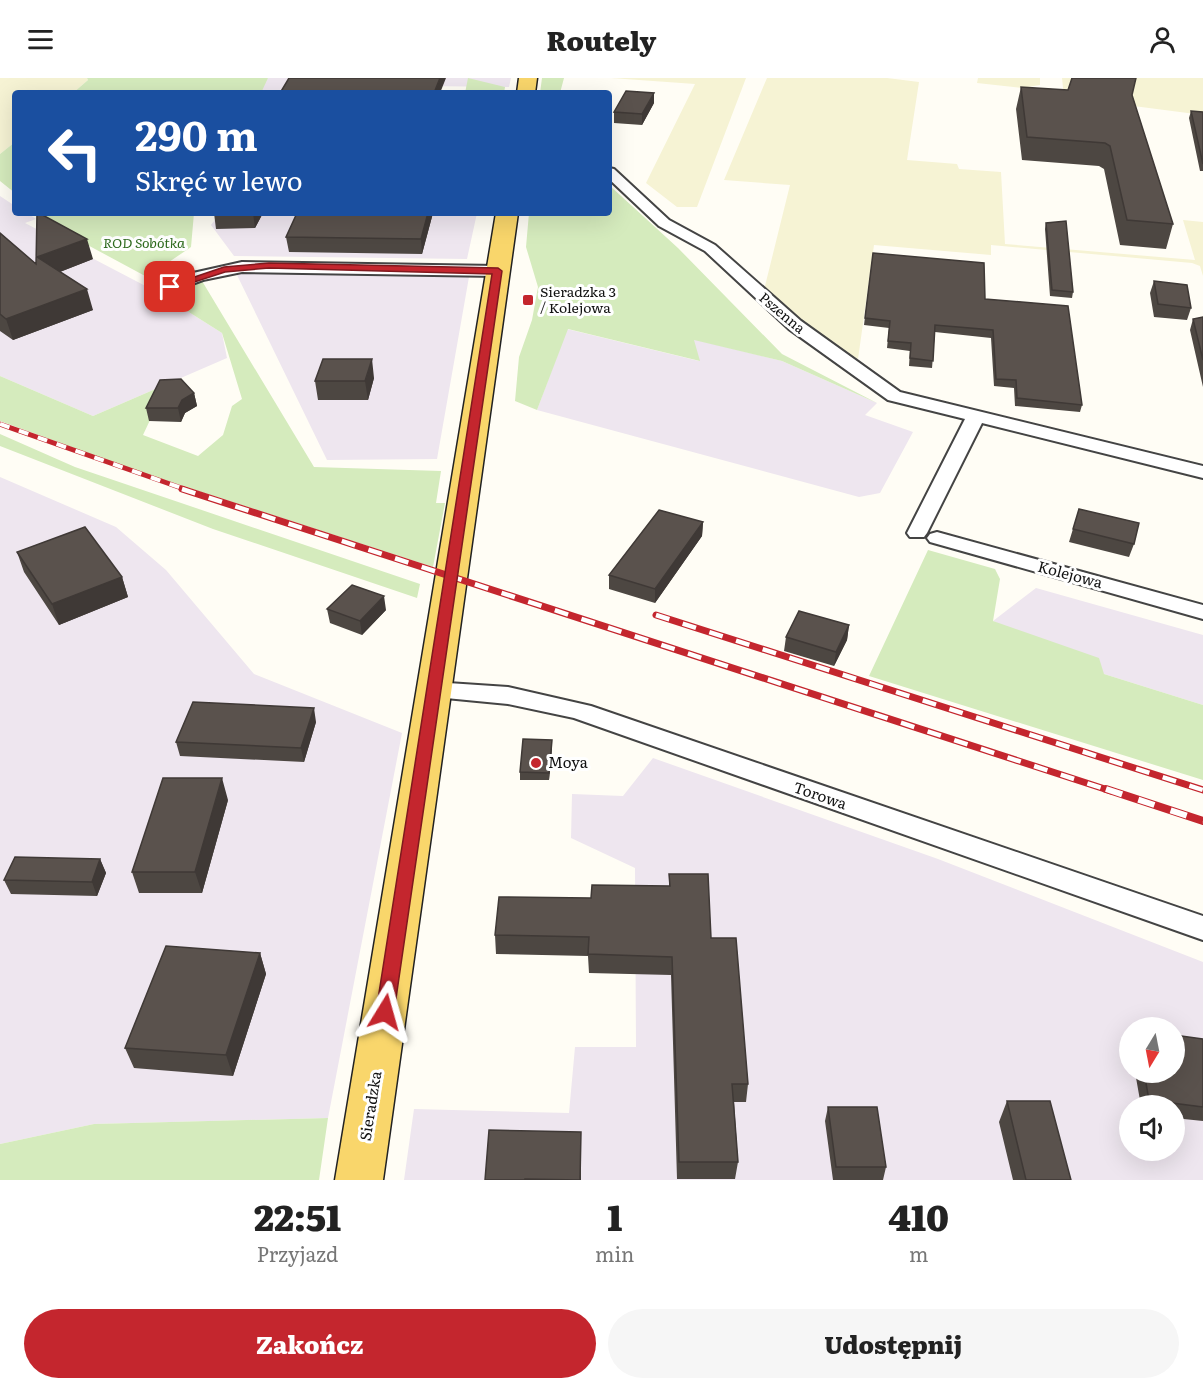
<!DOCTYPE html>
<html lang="pl">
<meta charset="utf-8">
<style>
body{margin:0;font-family:Literata,serif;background:#f6f6f6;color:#222;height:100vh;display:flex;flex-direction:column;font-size:22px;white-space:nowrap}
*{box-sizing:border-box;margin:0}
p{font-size:20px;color:#767676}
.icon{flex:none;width:33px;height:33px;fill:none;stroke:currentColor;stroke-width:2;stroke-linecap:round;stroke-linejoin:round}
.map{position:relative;height:1102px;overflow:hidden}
.details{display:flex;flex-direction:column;background:#fff;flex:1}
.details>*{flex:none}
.top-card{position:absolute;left:12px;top:12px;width:600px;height:126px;border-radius:6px;box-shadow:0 6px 24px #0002;background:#1a4fa0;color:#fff;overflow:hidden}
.needle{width:39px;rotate:190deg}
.fabs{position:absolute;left:1119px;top:939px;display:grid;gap:12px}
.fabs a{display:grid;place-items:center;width:66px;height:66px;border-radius:50%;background:#fff;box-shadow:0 6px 24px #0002;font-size:30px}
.pin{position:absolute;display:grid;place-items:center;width:51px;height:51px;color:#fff;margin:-26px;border-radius:12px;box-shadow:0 3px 9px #0006}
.me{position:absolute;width:66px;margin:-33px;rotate:8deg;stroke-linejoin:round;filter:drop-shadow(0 0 4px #0008)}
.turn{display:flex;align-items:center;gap:21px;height:126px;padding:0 24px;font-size:27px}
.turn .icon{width:78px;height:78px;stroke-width:2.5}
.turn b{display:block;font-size:42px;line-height:51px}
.eta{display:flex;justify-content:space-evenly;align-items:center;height:102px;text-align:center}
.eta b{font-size:36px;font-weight:800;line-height:42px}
.cta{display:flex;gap:12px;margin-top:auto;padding:12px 24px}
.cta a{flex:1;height:69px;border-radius:36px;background:#c4262e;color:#fff;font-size:24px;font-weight:800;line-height:69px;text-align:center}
.cta a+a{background:#f6f6f6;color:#222}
header{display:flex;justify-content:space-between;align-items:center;height:78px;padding:0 24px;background:#fff;font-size:27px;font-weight:800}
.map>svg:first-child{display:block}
.industrial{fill:#eee6ef;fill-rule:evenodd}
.farmland{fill:#f6f3d4}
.green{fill:#d5ebbd}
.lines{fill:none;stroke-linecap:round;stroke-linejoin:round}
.minor-casing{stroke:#444;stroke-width:4}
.primary-casing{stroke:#222;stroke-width:3}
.minor{fill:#fff;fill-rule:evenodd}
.primary{fill:#f9d66b;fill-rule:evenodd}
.rail-far2-casing{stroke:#c4262e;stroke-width:5}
.rail-far1-casing{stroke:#c4262e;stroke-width:7}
.rail-casing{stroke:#c4262e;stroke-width:8}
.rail-far2{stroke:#fff;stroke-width:4;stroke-dasharray:10;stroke-linecap:butt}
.rail-far1{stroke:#fff;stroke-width:4.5;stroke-dasharray:14;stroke-linecap:butt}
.rail{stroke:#fff;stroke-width:6;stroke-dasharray:17;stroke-linecap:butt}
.wall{fill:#4d4742}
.shaded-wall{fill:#3f3936}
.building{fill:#5a524d;stroke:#3f3936;stroke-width:1.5}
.route{fill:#c4262e;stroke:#7f191e;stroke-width:1.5}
.poi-dot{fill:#c4262e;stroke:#fff;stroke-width:2}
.labels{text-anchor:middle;stroke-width:6;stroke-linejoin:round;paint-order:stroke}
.far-park-label{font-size:14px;font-style:italic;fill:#2f6b1f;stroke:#fff}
.far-poi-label{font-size:14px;fill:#111;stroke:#fff;text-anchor:start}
.far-street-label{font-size:14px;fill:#111;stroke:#fff}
.street-label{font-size:15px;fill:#111;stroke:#fff}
.poi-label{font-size:15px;fill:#111;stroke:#fff;text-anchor:start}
</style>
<header><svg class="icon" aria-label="menu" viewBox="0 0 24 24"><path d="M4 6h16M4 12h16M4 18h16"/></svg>Routely<svg class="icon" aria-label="person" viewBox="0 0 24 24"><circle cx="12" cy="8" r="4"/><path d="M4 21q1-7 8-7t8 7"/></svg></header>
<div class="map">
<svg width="1203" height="1102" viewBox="0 0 1203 1102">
<rect width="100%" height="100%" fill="#fffdf5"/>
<path class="industrial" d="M268,0H511L509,9L337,7L333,15H261L260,10Z
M0,118L15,128V135H27L36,141L25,145L157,214L222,255L227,280L93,338L0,298Z
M220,135H477L467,181L234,178L211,147Z
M249,193L469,199L437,381L327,382L236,195Z
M567,251L699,283L693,261L782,283L877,325L865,337L913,354L880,415L859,419L537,332Z
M0,399L116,449L166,492L254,596L402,655L328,1040L94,1046L0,1066Z
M1036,510L1203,557V627L1104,596L993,543Z
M653,680L938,781L1203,884V1102H404L414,1031L569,1035L575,969H636L635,790L571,760L572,716L623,718ZM1130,950H1174V994H1130ZM1130,1028H1174V1072H1130Z"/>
<path class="farmland" d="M0,0H87L88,2L73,15H15V64L0,76Z
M611,0H746L697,129H677L646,105L695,6Z
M767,0H887L919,4L907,82L957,86L959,91L1001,94L1005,166L1195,182L1183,142L1203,144V198L1200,188L1192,185L991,167V177L874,167L858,281L835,268L764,212L790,107L724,102Z
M978,0H1040V7L1022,10L977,5Z
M1062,0H1203V37L1064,19Z"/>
<path class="green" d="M87,0H268L261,15H73L88,2Z
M468,0L505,9L504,15H465Z
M542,0H564L560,15H540Z
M15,64V115L0,103V76Z
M609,107L678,170L782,276L877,325L782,283L694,262L700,283L568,251L537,332L515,323L519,279L532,242L538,209L526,169L529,135H609Z
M41,135H194L191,169L147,199L69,157Z
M199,198L314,389L441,393L436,425H445L433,489L143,395L0,343V298L93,338L167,306L143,357L198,378L223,357L232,328L242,321L222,255L157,214Z
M0,356L75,389L420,506L417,520L213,451L0,368Z
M928,472L995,491L1000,501L993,543L1099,580L1104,596L1203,627V702L869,598Z
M328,1040L319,1102H0V1066L94,1046Z"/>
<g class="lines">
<defs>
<path id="minor" d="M609,90L614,91L669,142L715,167L801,243L900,314L1203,388V400L982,345L927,455L924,459H910L907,455L965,341L888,322L789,251L705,173L659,148L609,101Z
M242,184L498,188L506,193L498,198L242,194L203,202L157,219L149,214L151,211L193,195Z
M937,454L1203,527V541L930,464L927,460L930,456Z
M433,604L508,609L591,628L1203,838V862L574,640L508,626L425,618L421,612L425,606Z"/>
<path id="primary" d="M519,0H537L535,15H517Z
M496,135H518L383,1102H335Z"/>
</defs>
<use href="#minor" class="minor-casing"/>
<use href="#primary" class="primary-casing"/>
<use href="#minor" class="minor"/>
<use href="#primary" class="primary"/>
<defs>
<path id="rail-far2" d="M0,346L187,412"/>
<path id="rail-far1" d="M182,411L1111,713
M656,537L1203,712"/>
<path id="rail" d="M1106,711L1203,743"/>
</defs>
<use href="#rail-far2" class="rail-far2-casing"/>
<use href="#rail-far1" class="rail-far1-casing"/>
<use href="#rail" class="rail-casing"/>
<use href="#rail-far2" class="rail-far2"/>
<use href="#rail-far1" class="rail-far1"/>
<use href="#rail" class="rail"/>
</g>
<path class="wall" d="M1021,9L1132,17L1173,146L1166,171L1120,167L1104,91L1099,88L1022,82L1016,31Z
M654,25L642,47L614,45V34Z
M1191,33L1203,34V93H1200L1189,40Z
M214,135H263L255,150L216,151Z
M433,135L422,176L289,174L286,159Z
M1046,145L1073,214L1072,220L1050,218L1045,151Z
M0,155L36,186L93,181L60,194L93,232L13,262L0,253Z
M873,175L985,221L1082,327L1080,334L1015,328L1014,310L994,308L991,260L935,254L932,290L909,288L910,273L887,270L889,250L864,247Z
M1154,203L1191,230L1187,242L1154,239L1150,215Z
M1203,239V309L1190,252L1193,241Z
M374,300L368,322H318L315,303Z
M194,315L197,328L185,335L181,344L149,343L146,330Z
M1079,431L1134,466L1129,479L1069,464Z
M703,444L702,458L655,525L609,511V497Z
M17,474L122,499L128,519L59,547L24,494Z
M327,531L386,532L362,557L330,545Z
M849,547L847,562L834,588L784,573L786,559Z
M316,644L304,684L180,678L176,664Z
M552,662V669L549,702H520V694Z
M228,722L202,815H139L132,794Z
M100,781L106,795L97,818L11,816L4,802Z
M669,796L711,860L748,1006L746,1024H734L738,1084L735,1101H677L671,897L589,895L588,878L496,876L495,857L591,820L669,808Z
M260,875L266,896L233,998L134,990L125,970Z
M1203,961V1043L1174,1040V1028H1141L1135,994H1174Z
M1007,1023L1071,1102H1013L999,1044Z
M828,1029L886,1089L883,1102H833L825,1043Z"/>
<path class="shaded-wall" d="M440,0H446L440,15H434Z
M654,15V25L642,47V36Z
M253,135H263L255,150Z
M428,135H433L422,176L421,161Z
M87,161L93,181L44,200L37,179Z
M87,211L93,232L13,262L6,241Z
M372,281L374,300L368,322L365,303Z
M194,315L197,328L185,335L181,344L178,330L182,322Z
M703,444L702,458L655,525V511Z
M122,499L128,519L59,547L52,526Z
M384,518L386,532L362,557L360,543Z
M849,547L847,562L834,588L836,574Z
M314,630L316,644L304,684L301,670Z
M552,662V669L549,702V695Z
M222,700L228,722L202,815L195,794Z
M100,781L106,795L97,818L92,804Z
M260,875L266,896L233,998L226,977Z
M581,1054V1102H580Z"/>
<path class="building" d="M289,0H440L434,15H280Z
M1072,0H1136L1132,17L1173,146L1127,142L1110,68L1105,65L1027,59L1021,9L1068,12Z
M626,13L654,15L642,36L614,34Z
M1191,33L1203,34V86Z
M37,135H39L87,161L37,179L87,211L6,241L0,236V155L36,186Z
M214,135H253L213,136Z
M297,135H428L421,161L286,159Z
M1066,143L1073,214L1052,212L1046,145Z
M873,175L984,185L985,221L1068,228L1082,327L1017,320L1016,302L996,301L993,252L935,247L933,283L910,280L911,265L888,263L890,243L865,240Z
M1154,203L1187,207L1191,230L1158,226Z
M1203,239V282L1193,241Z
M323,281H372L365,303H315Z
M181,301L194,315L182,322L178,330H146L160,302Z
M1079,431L1139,445L1134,466L1073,451Z
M659,432L703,444L655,511L609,497Z
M85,449L122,499L52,526L17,474Z
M352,507L384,518L360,543L327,531Z
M799,533L849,547L836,574L786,559Z
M193,624L314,630L301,670L176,664Z
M523,661L552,662L549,695L520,694Z
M163,700H222L195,794H132Z
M15,779L100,781L92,804L4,802Z
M669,796H708L711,860H736L748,1006H732L738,1084H679L672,879L588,876L589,859L495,857L499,819L591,820L592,807L670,808Z
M166,868L260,875L226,977L125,970Z
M1174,957L1203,961V1029L1149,1022L1144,994H1174Z
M1007,1023H1050L1071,1102H1026Z
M828,1029H877L886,1089H836Z
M489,1052L581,1054L580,1102L525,1101V1102H485Z"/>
<path class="route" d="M269,185L498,190L502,193L394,934L391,940L385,942L378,940L376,934L492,196L269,190L225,194L170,212L165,209L224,189Z"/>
<g class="poi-dot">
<rect x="522" y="216" width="12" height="12" rx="3"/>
<circle cx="536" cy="685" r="6"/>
</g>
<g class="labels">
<g class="far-park-label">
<text x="144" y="170">ROD Sobótka</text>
</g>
<g class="far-poi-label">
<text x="540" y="219">Sieradzka 3<tspan x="540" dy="16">/ Kolejowa</tspan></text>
</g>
<g class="far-street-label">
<text transform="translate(782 235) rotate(40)" y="5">Pszenna</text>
</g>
<g class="street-label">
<text transform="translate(1070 497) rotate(15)" y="5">Kolejowa</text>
<text transform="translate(820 718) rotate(19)" y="5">Torowa</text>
<text transform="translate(371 1028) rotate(-81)" y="5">Sieradzka</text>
</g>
<g class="poi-label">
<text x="548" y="690">Moya</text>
</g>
</g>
</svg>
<div class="fabs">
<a><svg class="needle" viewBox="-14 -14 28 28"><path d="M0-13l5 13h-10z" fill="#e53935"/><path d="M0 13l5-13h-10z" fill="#767676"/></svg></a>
<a><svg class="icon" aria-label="sound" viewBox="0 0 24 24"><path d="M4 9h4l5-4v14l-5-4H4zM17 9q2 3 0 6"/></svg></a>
</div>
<div class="pin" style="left:170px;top:209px;background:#d93025"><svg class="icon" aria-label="arrive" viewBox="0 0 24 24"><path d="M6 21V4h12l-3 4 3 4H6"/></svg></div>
<svg class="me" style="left:385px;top:934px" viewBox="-20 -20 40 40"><path d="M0-17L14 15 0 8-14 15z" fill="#c4262e" stroke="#fff" stroke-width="4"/></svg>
<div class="top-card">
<div class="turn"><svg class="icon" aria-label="left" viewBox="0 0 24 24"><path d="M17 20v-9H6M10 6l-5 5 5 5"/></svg><div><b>290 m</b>Skręć w lewo</div></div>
</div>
</div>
<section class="details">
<div class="eta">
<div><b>22:51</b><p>Przyjazd</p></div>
<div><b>1</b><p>min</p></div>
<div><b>410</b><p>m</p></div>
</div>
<div class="cta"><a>Zakończ</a><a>Udostępnij</a></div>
</section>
